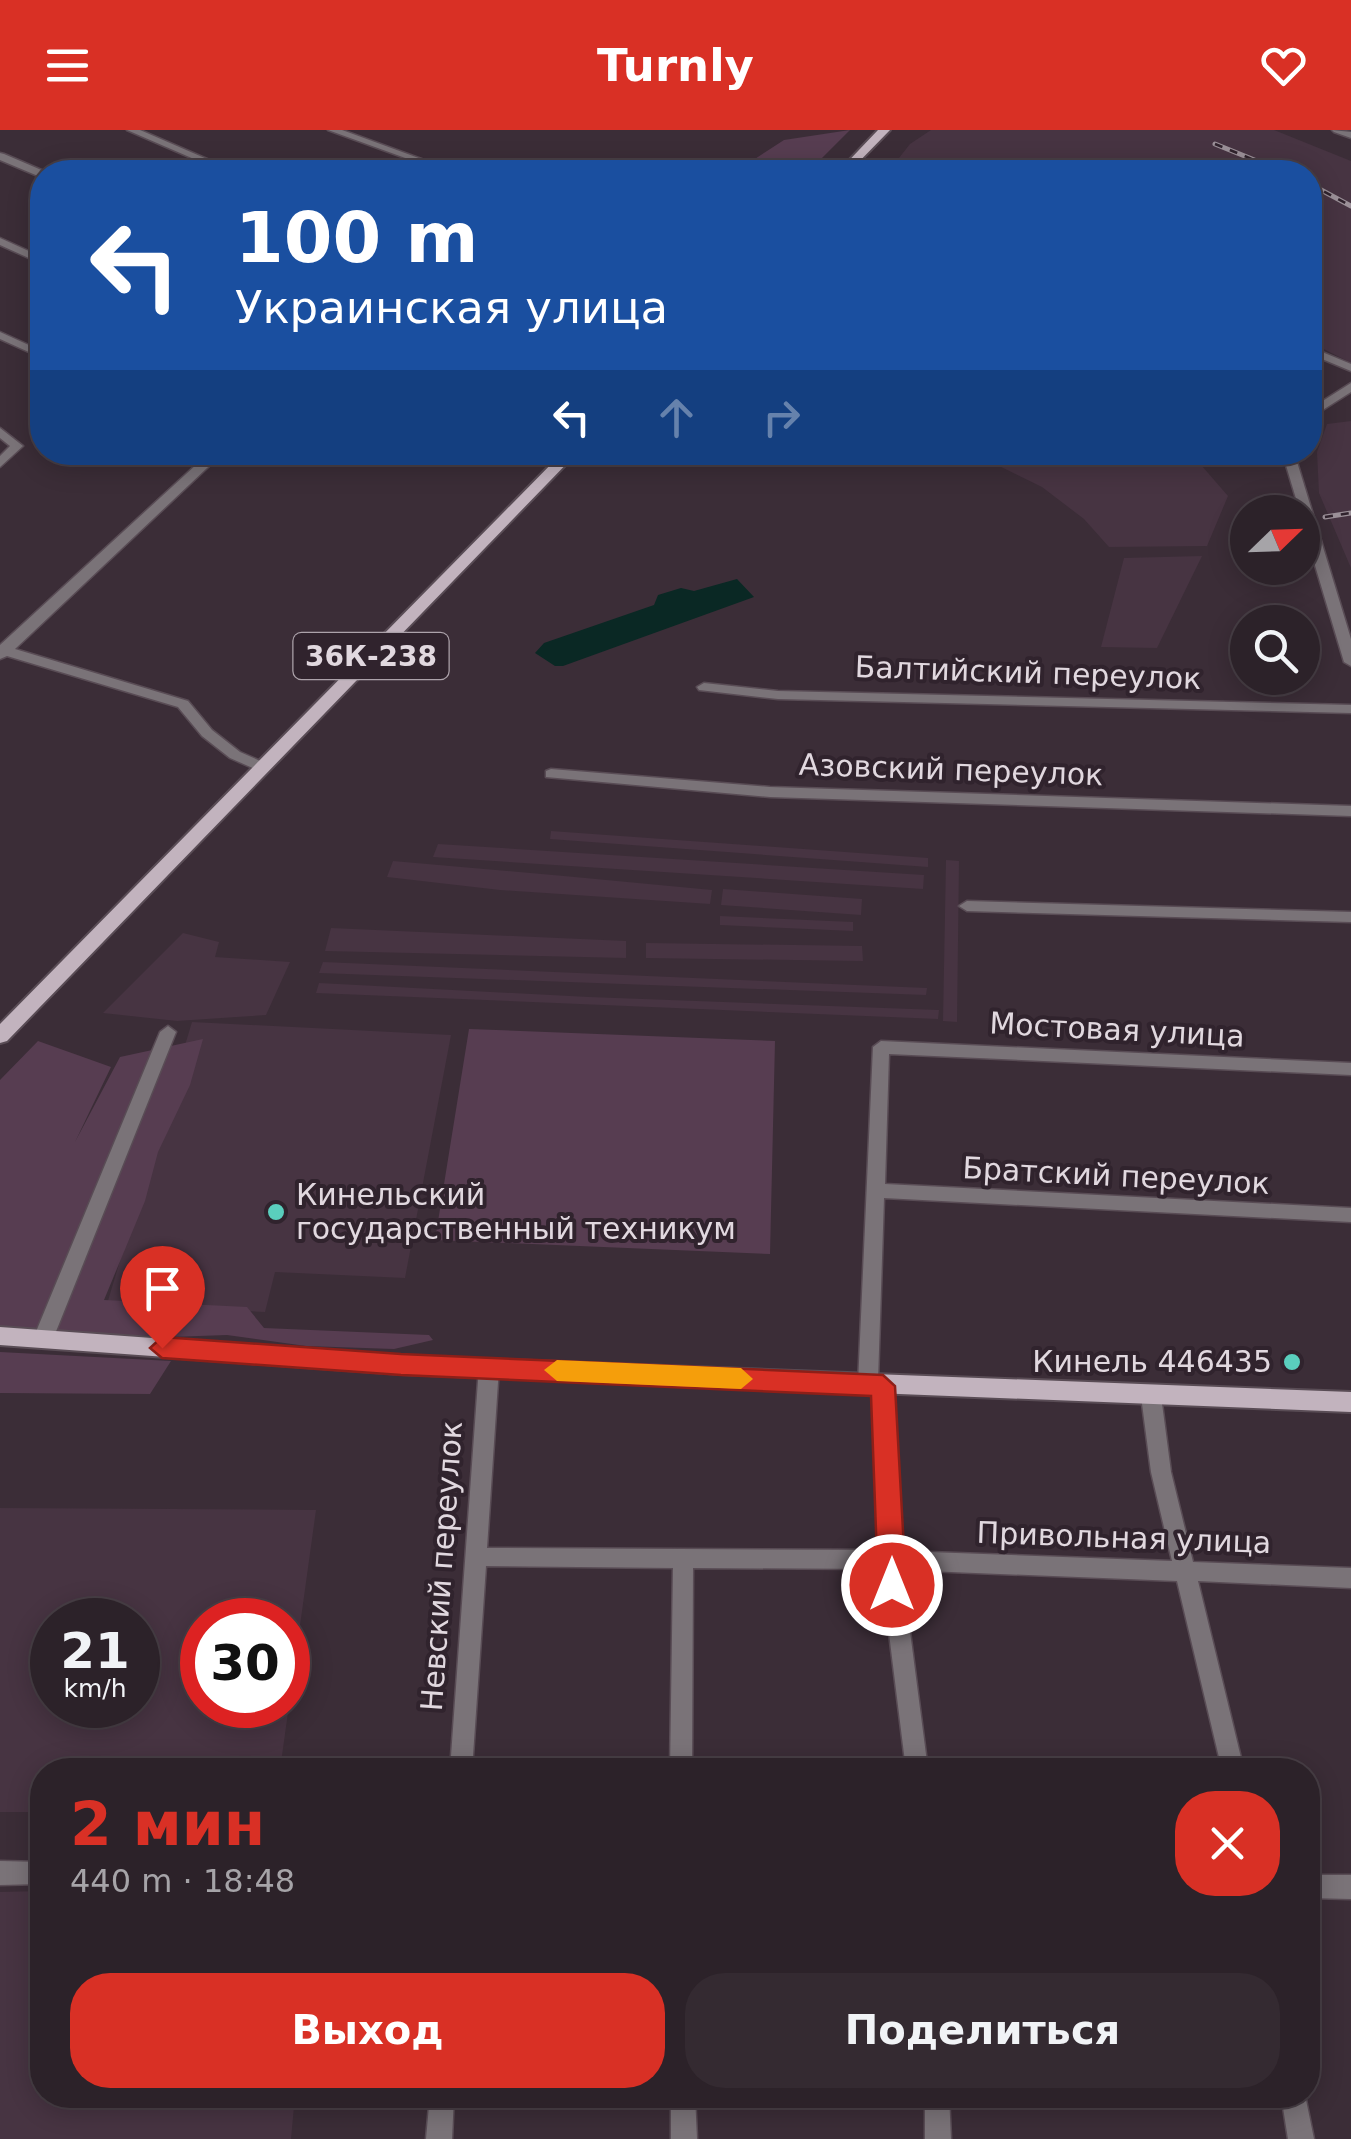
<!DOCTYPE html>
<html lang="ru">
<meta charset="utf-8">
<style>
body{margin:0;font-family:"DejaVu Sans",sans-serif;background:#342a31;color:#f1f3f6;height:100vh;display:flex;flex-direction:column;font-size:38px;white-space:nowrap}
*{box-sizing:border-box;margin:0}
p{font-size:32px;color:#a6a4a8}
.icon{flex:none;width:55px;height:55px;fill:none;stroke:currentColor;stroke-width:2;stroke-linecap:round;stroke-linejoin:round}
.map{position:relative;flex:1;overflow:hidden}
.details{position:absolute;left:30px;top:1628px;width:1290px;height:350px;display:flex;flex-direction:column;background:#2c2229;border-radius:40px;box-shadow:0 5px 25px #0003,0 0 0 2px #483f46}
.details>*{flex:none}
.guide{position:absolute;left:30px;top:30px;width:1292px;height:305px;border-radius:40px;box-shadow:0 5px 25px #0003,0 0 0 2px #483f46;background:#1a4fa0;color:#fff;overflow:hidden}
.needle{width:65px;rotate:67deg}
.controls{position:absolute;left:1230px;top:365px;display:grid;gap:20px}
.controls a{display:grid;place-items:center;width:90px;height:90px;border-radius:50%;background:#2c2229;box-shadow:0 5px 25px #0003,0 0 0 2px #483f46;font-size:50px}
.speed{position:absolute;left:30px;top:1468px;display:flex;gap:20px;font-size:50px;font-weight:700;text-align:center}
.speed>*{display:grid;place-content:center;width:130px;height:130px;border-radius:50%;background:#2c2229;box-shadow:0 5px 25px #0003,0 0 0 2px #483f46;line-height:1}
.speed small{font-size:25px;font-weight:400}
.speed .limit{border:15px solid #d22;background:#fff;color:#111}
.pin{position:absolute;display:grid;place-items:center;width:85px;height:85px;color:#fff;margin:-102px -42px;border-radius:50% 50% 50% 0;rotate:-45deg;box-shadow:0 0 10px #0007}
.pin .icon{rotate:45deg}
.me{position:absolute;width:110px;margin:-55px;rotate:0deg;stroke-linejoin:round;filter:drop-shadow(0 0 8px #0008)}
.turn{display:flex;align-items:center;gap:35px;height:210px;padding:0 40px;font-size:45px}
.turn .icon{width:130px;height:130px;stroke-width:2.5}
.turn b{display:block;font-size:70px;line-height:85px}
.lanes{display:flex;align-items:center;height:95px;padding:0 40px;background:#0003;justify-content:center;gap:50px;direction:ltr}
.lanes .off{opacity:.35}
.round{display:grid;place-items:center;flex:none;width:105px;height:105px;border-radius:40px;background:#342a31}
.headline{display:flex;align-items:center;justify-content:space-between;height:170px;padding:0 40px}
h1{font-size:60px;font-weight:700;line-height:75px;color:#d93025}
.action{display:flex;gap:20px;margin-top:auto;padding:20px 40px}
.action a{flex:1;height:115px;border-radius:40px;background:#d93025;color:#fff;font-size:40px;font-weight:700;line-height:115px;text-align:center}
.action a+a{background:#342a31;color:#f1f3f6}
header{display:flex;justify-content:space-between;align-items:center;height:130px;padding:0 40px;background:#d93025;color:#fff;font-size:45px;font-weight:700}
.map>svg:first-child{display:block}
.built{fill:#473442;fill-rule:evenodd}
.green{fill:#573d51}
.water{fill:#0a2824}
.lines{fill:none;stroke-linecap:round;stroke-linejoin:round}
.minor-casing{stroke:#594c55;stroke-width:3}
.major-casing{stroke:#594c55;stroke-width:4}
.minor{fill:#7a7378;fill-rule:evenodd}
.major{fill:#c2b3be;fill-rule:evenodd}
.rail-casing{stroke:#9b9098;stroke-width:5}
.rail{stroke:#30232d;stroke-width:2.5;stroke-dasharray:8;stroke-linecap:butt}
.route{fill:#d93025;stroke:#8d1f18;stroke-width:2.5}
.slow{fill:#f59e0b}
.poi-dot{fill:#5acebd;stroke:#30232d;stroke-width:4}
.labels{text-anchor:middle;stroke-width:8;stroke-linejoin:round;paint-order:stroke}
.shield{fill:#30232d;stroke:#aca2aa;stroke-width:2.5}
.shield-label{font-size:28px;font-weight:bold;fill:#e1d8df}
.street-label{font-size:30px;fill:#e1d8df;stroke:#30232d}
.poi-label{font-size:30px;fill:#e1d8df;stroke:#30232d;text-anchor:start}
</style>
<header><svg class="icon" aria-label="menu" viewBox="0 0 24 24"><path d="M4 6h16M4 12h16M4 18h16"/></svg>Turnly<svg class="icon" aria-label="heart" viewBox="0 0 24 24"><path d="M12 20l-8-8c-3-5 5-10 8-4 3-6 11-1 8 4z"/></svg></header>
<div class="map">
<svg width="1351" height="2009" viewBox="0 0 1351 2009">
<rect width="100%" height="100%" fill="#3b2d37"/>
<path class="built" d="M931,0H1274L1351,31V233L1310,212V42H888L910,14Z
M1351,291V438L1319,363L1317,322L1327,294Z
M1021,323H1211L1202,336L1228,366L1207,416L1109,417L1084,389L1042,357L995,334Z
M1202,426L1157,518L1101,517L1124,428Z
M551,701L928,728V737L550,709Z
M438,714L924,745L923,759L433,727Z
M946,730L959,731L957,892L943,891Z
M393,731L564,746L712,760L710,774L500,760L387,747Z
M723,759L862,769L861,785L721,775Z
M720,786L853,792V801L720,795Z
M331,798L626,811V828L325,821Z
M183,803L219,812L215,827L290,832L266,885L177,891L103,883Z
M646,813L862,816L863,831L646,828Z
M323,832L856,855L927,858L926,865L319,843Z
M319,853L589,867L939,880L938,889L316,863Z
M192,892L451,905L405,1148L275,1142L265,1182L107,1174Z
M0,1378L316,1380L280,1640H42V1682H0ZM52,1490H138V1575H52ZM202,1490H288V1575H202Z
M42,1761V1965H295L291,2009H0V1762Z"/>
<path class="green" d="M850,0L808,42H735L784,10Z
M469,899L775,911L770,1124L435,1110Z
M203,909L190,955L158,1022L145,1071L104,1170L247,1177L264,1198L429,1205L433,1210L394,1219L306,1216L227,1205L170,1207L0,1198V950L38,911L111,937L75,1012L120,927Z
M0,1222L171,1231L150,1264L0,1263Z"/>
<path class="water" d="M737,449L754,467L563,536H555L535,523L544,513L654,475L658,465L681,458L694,461Z"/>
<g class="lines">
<defs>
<path id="minor" d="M127,0H140L237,42H224Z
M328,0H342L457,42H444Z
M1332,0L1351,2V8L1334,2Z
M0,23L4,24L46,42H42V47L38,46L0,30Z
M0,108L42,127V134L0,115Z
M0,202L42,221V228L0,209Z
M1310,217L1351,234V241L1310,224Z
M1351,253V262L1310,288V279Z
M0,298L23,316L0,337V326L10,316L0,308Z
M210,322H224L15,519L188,571L212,600L240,622L267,634V640L262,642L230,628L202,606L178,577L7,526L0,529V515Z
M1282,322H1294L1351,509V536L1344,532L1302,392V382H1300Z
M704,553L778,561L1351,575V583L778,569L699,560L697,557Z
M551,639L770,657L1351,676V686L770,667L546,647V641Z
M967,771L1351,782V792L967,781L959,776Z
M168,896L176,902L53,1209L50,1215L43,1217L36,1215L33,1209L160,902Z
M881,911L1351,933V945L889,924L885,1054L1351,1078V1092L884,1068L878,1250H890L893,1256L901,1421L1172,1431L1151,1342L1141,1266L1144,1260L1151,1258L1158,1260L1161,1266L1171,1342L1193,1432L1351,1438V1458L1198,1451L1244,1640H1222L1177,1451L902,1440L928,1640H906L881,1439L693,1438L692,1640H670L673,1438L486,1436L472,1640H450L479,1237L482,1231L489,1229L496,1231L499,1237L487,1418L880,1420L873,1260H861L858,1254L873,917Z
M0,1731L42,1732V1754L0,1755Z
M1308,1745H1351V1769L1308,1768Z
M430,1965H454L452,2009H426Z
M671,1965H695L697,2009H671Z
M925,1965H949L951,2009H925Z
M1281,1965H1305L1314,2009H1288Z"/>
<path id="major" d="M878,0H890L849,42H838Z
M563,322H578L7,911L0,913V894Z
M0,1197L401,1226L1351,1262V1282L401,1244L0,1215Z"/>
</defs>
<use href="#minor" class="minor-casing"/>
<use href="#major" class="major-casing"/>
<use href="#minor" class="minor"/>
<use href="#major" class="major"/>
<defs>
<path id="rail" d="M1215,14L1284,42
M1310,54L1351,76
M1325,387L1351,383"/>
</defs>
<use href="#rail" class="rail-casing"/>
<use href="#rail" class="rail"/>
</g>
<path class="route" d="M162,1207L401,1224L883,1245L895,1256L906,1455L902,1464L892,1467L882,1464L878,1455L871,1266L401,1245L162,1228L150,1218Z"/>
<path class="slow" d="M557,1230L741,1238L753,1249L741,1259L557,1251L544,1240Z"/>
<g class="poi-dot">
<circle cx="276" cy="1082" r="10"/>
<circle cx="1292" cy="1232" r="10"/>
</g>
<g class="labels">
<rect class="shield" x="293.5" y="503" width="155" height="46" rx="8"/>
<g class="shield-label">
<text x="371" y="536">36К-238</text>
</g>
<g class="street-label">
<text transform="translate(1028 543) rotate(2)" y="10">Балтийский переулок</text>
<text transform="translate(951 640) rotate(2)" y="10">Азовский переулок</text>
<text transform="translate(1117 900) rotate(3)" y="10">Мостовая улица</text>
<text transform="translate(1116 1046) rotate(3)" y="10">Братский переулок</text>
<text transform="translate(1124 1408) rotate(2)" y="10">Привольная улица</text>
<text transform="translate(442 1436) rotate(-86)" y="10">Невский переулок</text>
</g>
<g class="poi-label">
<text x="296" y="1075">Кинельский<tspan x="296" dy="34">государственный техникум</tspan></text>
<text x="1272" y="1242" text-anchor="end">Кинель 446435</text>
</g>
</g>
</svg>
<div class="controls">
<a><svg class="needle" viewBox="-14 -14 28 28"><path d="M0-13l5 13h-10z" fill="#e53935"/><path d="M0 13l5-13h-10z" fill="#a6a4a8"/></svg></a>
<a><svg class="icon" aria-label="search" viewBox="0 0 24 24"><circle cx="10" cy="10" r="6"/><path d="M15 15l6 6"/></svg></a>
</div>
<div class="speed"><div>21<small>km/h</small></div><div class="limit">30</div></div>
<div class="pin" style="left:162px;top:1218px;background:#d93025"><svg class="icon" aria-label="arrive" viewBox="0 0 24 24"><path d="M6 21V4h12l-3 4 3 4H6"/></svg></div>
<svg class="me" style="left:892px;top:1455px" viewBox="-20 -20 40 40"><circle r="17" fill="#d93025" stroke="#fff" stroke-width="3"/><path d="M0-11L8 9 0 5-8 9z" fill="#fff"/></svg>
<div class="guide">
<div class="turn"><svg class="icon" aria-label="left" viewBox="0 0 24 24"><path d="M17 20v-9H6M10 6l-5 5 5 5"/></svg><div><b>100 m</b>Украинская улица</div></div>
<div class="lanes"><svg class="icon" aria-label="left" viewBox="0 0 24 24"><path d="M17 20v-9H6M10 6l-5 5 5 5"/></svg><svg class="icon off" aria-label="ahead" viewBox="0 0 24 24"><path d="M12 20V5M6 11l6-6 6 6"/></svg><svg class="icon off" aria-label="right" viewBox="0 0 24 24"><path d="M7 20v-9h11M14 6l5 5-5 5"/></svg></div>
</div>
<section class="details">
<div class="headline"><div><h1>2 мин</h1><p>440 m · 18:48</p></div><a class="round" style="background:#d93025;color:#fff"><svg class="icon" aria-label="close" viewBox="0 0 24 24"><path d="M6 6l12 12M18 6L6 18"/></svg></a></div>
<div class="action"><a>Выход</a><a>Поделиться</a></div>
</section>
</div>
